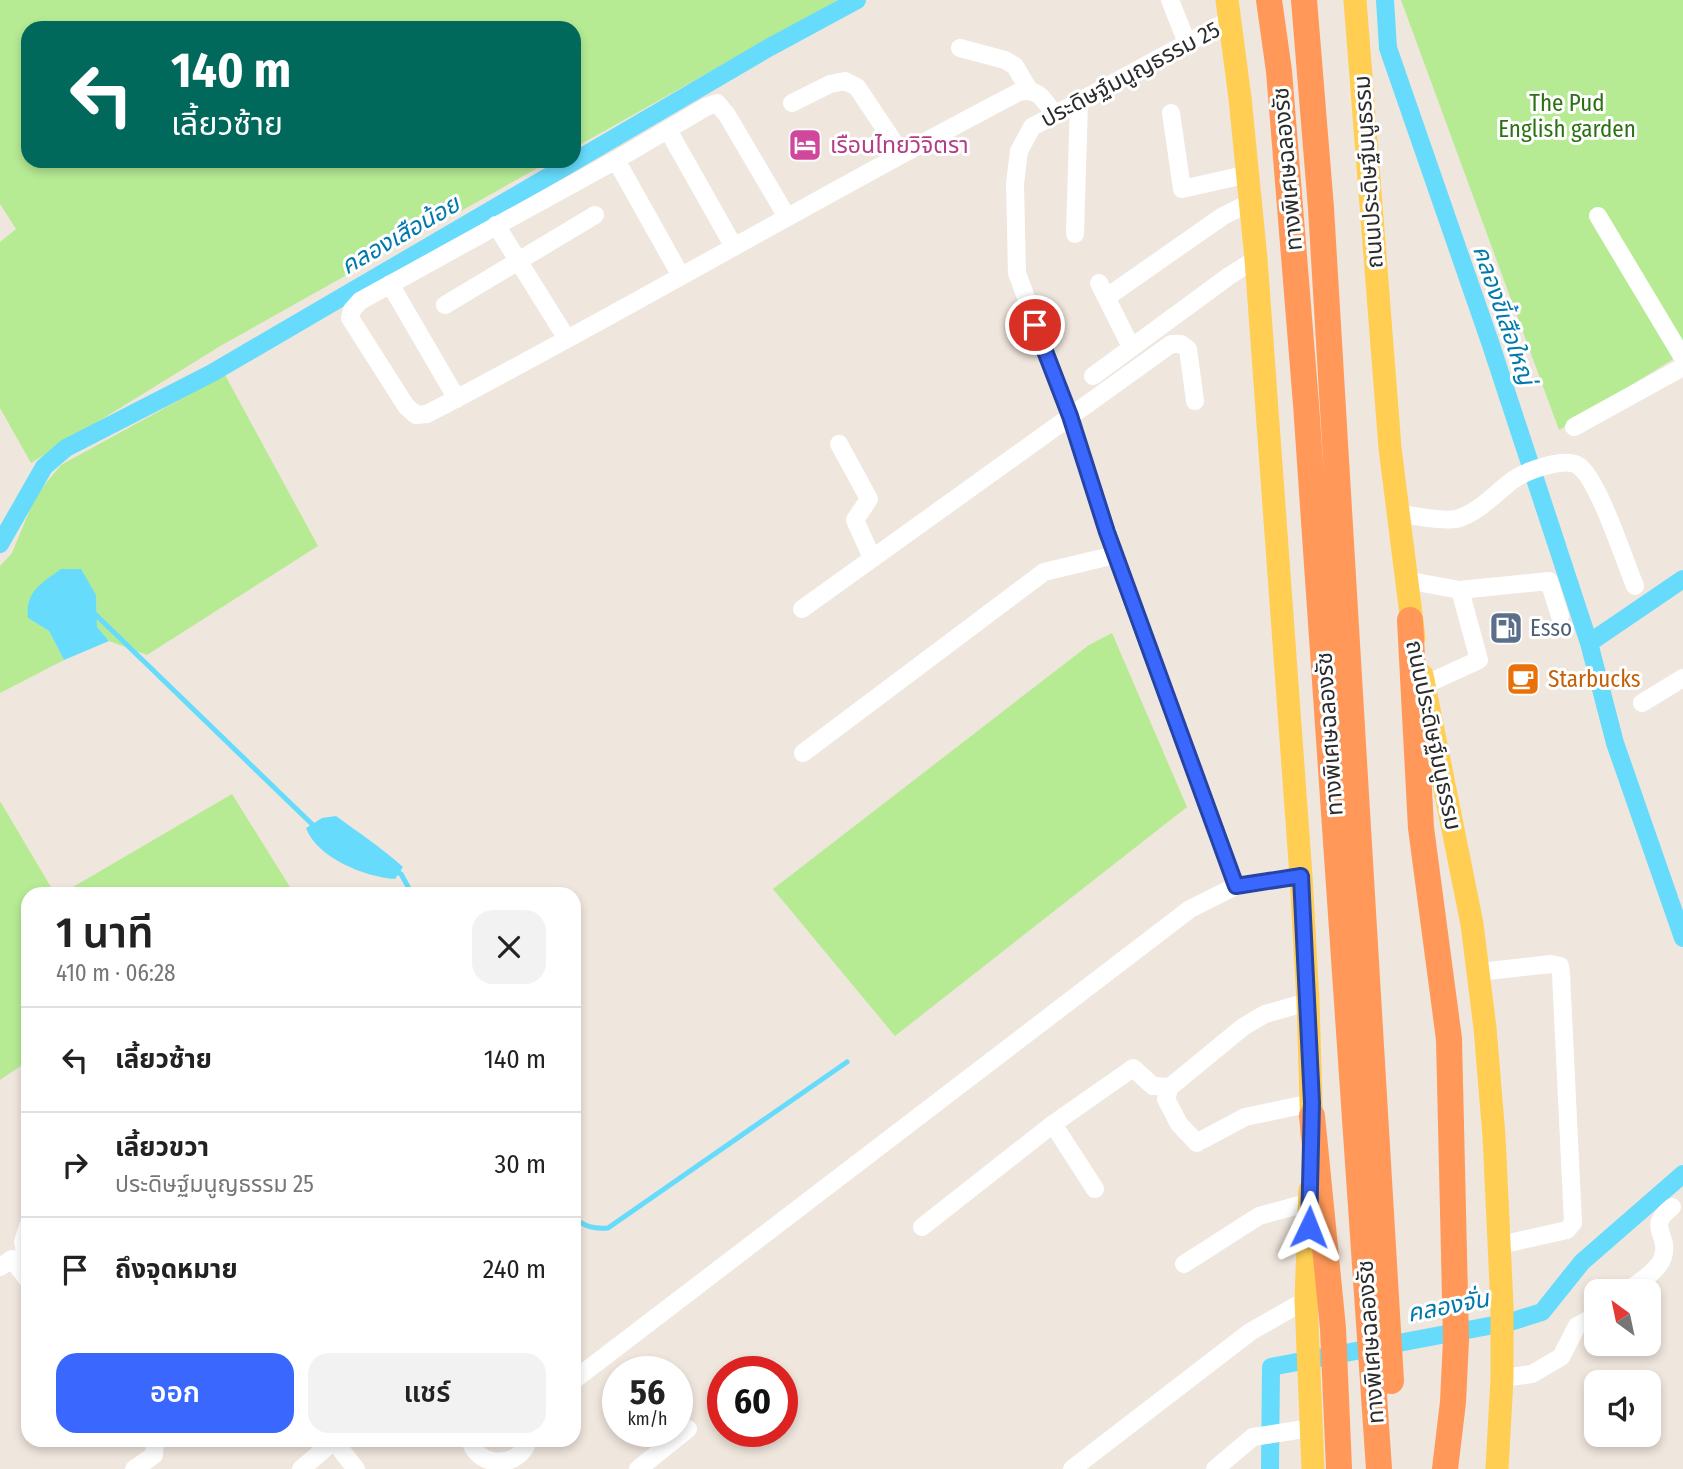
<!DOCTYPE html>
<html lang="th">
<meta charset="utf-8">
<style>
body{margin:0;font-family:"Fira Sans Condensed","Noto Sans Thai",sans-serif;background:#f2f2f2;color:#222;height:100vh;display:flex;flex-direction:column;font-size:26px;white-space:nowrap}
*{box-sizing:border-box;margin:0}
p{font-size:23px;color:#767676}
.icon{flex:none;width:38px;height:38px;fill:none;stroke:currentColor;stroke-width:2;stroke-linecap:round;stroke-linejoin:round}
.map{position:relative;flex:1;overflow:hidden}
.sheet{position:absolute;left:21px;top:887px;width:560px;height:560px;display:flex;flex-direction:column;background:#fff;border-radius:21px;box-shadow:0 4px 10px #0003}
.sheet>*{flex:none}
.banner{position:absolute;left:21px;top:21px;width:560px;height:147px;border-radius:21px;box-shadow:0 4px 10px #0003;background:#00695c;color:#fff;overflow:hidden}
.needle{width:46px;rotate:327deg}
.fabs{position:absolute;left:1584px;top:1279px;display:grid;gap:14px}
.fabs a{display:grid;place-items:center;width:77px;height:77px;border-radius:14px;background:#fff;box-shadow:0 4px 10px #0003;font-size:35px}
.speed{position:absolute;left:602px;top:1356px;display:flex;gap:14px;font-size:35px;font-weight:700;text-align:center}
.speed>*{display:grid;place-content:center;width:91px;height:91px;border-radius:50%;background:#fff;box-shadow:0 4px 10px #0003;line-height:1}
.speed small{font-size:18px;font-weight:400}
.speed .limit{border:10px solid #d22;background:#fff;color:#111}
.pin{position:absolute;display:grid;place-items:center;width:60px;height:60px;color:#fff;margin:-30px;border:4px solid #fff;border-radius:50%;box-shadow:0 2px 7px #0007}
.me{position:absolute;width:77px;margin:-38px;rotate:2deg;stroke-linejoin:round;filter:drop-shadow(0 0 5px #0008)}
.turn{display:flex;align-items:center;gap:24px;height:147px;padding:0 35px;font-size:32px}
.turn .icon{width:91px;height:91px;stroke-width:2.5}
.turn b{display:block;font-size:49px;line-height:60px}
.round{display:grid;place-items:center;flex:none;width:74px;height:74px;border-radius:21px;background:#f2f2f2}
.head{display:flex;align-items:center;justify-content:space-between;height:119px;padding:0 35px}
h1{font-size:42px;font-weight:600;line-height:52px}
.action{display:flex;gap:14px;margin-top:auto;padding:14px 35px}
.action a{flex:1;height:80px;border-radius:21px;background:#3a68ff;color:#fff;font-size:28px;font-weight:600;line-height:80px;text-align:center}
.action a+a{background:#f2f2f2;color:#222}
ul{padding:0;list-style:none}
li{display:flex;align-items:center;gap:21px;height:105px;padding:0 35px;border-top:2px solid #e0e0e0}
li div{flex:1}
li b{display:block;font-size:26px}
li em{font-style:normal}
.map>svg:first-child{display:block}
.green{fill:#b6eb94}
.water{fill:#66dbfb}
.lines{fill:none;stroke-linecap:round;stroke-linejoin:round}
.stream{stroke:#66dbfb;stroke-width:5}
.canal{stroke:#66dbfb;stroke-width:18}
.minor{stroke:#fff;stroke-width:18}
.major{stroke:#ffce52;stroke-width:23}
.highway{stroke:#ff9858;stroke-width:26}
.route-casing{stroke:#2644a6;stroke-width:18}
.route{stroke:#3a68ff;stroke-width:12}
.labels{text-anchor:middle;stroke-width:6;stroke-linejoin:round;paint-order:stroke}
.street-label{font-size:23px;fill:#2c2c2c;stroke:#fff}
.park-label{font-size:23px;fill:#2b7213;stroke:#fff}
.hotel-label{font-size:23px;fill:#b23c85;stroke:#fff;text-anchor:start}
.service-label{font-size:23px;fill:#4e5e75;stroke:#fff;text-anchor:start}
.food-label{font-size:23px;fill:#c56008;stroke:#fff;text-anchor:start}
.water-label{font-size:24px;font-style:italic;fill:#0079ac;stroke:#fff}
</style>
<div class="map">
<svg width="1683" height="1469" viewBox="0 0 1683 1469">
<rect width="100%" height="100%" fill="#efe6dd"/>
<path class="green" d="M0,0H838L574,148V28H28V161H550L222,345L31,463L0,408V242L16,229L0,204Z
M1401,0H1683V353L1559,430Z
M225,375L318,546L147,655L109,641L97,627L96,595L28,618L49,631L64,660L0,693V566L12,553L36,495L61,465Z
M1112,633L1187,807L895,1036L773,889L1089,645Z
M232,794L290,887L279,894H61Z
M0,801L55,894H28V1061L0,1080Z"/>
<path class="water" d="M61,569H81L96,595L97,627L109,641L64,660L49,631L28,618C25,591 42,583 61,569Z
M336,816C359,833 382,848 403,867L395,879C365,877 317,858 306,828L322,818Z"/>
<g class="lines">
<path class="stream" d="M96,615L317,829
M393,870L401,874L412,894
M574,1217C584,1227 594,1229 608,1228L847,1062"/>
<path class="canal" d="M1385,0L1388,48L1490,342L1589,643L1615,743L1683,938
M0,544L44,467L66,448L212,373L770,47L857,0
M1589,643L1683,579
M1270,1469L1271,1367L1510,1322L1542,1312L1582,1262L1683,1174"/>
<path class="minor" d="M1170,0L1187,43
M1230,20L1032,127L1019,151L1015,184L1017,273L1070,417L1115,555L1236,886
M960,48L1005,60L1015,66L1029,90
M792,103L830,84L845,81L857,87L901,153
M1171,113L1182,189L1249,174
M668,130L734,247
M616,160L681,276
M1598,216L1683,358
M787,217L727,115L717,103L706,107L616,160L360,301L352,310L350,318L406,406L416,415L427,414C626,311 820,195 1019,92C1038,87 1044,100 1054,114
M496,225L567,339
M1075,234L1079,102
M1099,283L1131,347
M390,284L457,399
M1107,297L1223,216L1251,202
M445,305L595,215
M1093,376L1229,276L1256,259
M1574,427L1683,367
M839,444L869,499L855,520L872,558
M1398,514C1413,515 1442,522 1456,519C1479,513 1495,493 1513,480C1526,471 1565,456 1579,466C1599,481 1624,560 1635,586
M1405,580L1460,590L1549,581L1560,616
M802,609L1171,344H1181L1188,349L1195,401
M1424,685L1479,660L1460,590
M1642,703L1683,678
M803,753L1044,572L1115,555
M1479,972L1551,964L1560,966L1561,974L1573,1223L1567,1230L1500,1245
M1202,1140L1245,1117L1312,1103
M1197,1143L1179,1124L1166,1099L1170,1087L1243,1027L1265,1014L1308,1002
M1095,1189L1053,1124L1133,1068L1153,1086L1170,1087
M922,1227L1053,1124
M12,1259L28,1280
M1184,1264L1259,1216L1310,1202
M0,1267L12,1259L27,1261L23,1242L28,1226
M1627,1292C1637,1283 1659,1271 1663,1257C1670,1233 1645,1228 1672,1207
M1502,1378L1532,1374L1561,1357L1577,1326L1596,1316
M574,1380L1190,909L1236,886L1301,876
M470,1440C478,1469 520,1469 528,1440
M334,1441L356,1469
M134,1469L154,1455L155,1440
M301,1469L335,1440
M638,1469L688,1429
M1072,1469L1250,1332L1306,1300
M1215,1469L1253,1437L1311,1428"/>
<path class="major" d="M1227,0L1240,98L1256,259L1301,876L1308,1002L1312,1134
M1355,0L1390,448L1414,638
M1422,675L1472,924L1485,1028L1494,1136L1502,1306V1378L1497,1469
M1310,1190L1306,1300L1313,1469"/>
<path class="highway" d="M1269,0L1279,71L1306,404L1379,1469
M1304,0L1321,208L1391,1381
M1410,620L1421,828L1449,1039L1456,1340L1453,1402L1445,1469
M1312,1116L1333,1328L1339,1469"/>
</g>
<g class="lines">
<defs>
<path id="route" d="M1035,325L1070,416L1107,532L1236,886L1301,876L1312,1103L1309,1227"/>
</defs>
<use href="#route" class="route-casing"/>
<use href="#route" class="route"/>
</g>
<defs>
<symbol id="hotel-square" viewBox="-11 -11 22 22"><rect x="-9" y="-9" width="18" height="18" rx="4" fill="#d1479c" stroke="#fff"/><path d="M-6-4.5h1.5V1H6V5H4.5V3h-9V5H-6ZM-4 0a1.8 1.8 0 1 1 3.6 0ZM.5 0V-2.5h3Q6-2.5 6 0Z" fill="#fff"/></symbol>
<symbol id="fuel-square" viewBox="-11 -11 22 22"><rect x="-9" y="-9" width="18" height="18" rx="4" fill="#5c6f8a" stroke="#fff"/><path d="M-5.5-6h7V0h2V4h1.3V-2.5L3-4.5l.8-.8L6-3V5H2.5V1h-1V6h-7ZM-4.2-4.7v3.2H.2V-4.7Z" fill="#fff"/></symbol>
<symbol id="cafe-square" viewBox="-11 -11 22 22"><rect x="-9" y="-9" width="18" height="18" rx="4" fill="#e8710a" stroke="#fff"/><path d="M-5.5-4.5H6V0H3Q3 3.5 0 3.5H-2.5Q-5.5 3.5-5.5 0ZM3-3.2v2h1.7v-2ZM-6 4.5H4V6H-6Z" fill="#fff"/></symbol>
</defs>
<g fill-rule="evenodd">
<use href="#hotel-square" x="786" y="126" width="38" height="38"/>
<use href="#fuel-square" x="1487" y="609" width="38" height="38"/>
<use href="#cafe-square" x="1504" y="660" width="38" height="38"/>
</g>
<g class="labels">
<g class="street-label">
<text transform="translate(1130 74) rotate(-28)" y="8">ประดิษฐ์มนูญธรรม 25</text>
<text transform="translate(1287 169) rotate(-95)" y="8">ทางพิเศษฉลองรัช</text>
<text transform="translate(1368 172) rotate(-94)" y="8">ถนนประดิษฐ์มนูธรรม</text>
<text transform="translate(1329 734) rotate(-94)" y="8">ทางพิเศษฉลองรัช</text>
<text transform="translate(1434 735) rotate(78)" y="8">ถนนประดิษฐ์มนูธรรม</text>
<text transform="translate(1370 1342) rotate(-94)" y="8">ทางพิเศษฉลองรัช</text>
</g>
<g class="park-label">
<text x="1567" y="111">The Pud<tspan x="1567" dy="26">English garden</tspan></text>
</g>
<g class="hotel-label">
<text x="830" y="153">เรือนไทยวิจิตรา</text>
</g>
<g class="service-label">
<text x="1530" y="636">Esso</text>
</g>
<g class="food-label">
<text x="1548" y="687">Starbucks</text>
</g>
<g class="water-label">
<text transform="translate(400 235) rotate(-30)" y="8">คลองเสือน้อย</text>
<text transform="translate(1504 315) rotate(71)" y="8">คลองขี้เสือใหญ่</text>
<text transform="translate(1448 1306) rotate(-11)" y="8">คลองจั่น</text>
</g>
</g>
</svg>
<div class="fabs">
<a><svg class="needle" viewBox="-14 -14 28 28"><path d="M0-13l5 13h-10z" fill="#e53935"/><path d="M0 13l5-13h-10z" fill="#767676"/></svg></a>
<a><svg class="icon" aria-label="sound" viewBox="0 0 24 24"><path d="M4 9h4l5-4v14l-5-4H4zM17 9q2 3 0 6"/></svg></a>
</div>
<div class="speed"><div>56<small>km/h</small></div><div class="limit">60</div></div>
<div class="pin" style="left:1035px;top:325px;background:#d93025"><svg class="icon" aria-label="arrive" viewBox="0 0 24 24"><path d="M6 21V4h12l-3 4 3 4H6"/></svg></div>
<svg class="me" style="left:1309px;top:1227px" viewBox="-20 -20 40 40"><path d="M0-17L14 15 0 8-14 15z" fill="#3a68ff" stroke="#fff" stroke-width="4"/></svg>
<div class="banner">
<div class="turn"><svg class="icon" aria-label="left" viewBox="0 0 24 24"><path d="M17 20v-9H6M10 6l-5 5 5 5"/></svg><div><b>140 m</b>เลี้ยวซ้าย</div></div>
</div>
<section class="sheet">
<div class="head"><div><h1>1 นาที</h1><p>410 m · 06:28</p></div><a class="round"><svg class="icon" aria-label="close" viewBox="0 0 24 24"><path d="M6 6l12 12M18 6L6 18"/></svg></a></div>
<ul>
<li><svg class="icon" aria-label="left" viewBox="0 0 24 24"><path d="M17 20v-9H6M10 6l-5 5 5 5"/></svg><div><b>เลี้ยวซ้าย</b></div><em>140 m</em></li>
<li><svg class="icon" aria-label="right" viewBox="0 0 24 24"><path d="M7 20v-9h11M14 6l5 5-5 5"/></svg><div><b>เลี้ยวขวา</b><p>ประดิษฐ์มนูญธรรม 25</p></div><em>30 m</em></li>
<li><svg class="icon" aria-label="arrive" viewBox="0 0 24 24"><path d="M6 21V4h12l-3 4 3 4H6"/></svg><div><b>ถึงจุดหมาย</b></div><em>240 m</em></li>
</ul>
<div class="action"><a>ออก</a><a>แชร์</a></div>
</section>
</div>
